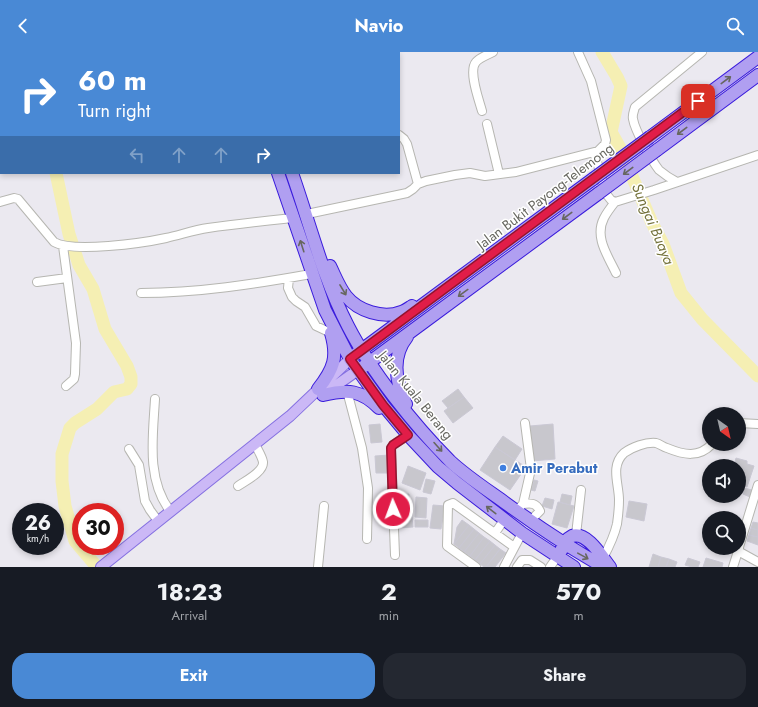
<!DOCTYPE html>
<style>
body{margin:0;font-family:Jost,sans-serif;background:#242831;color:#f1f3f6;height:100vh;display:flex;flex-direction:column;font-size:15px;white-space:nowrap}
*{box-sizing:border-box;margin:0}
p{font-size:13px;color:#9ea1a6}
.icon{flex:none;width:22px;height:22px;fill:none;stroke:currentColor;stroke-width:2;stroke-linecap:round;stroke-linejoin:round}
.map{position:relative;height:515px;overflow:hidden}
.sheet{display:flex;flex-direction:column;background:#171b24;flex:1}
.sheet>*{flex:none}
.guide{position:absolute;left:0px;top:0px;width:400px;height:122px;box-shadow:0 2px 6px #0003;background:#4989d5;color:#fff;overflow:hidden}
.needle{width:26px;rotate:146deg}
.tools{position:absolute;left:702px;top:355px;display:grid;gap:8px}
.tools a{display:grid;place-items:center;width:44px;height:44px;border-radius:50%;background:#171b24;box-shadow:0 2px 6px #0003;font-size:20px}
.speed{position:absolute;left:12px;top:451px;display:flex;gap:8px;font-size:20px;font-weight:700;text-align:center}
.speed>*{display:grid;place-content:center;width:52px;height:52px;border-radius:50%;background:#171b24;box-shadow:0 2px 6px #0003;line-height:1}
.speed small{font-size:10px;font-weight:400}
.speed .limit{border:6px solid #d22;background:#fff;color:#111}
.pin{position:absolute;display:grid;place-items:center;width:34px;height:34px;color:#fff;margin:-17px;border-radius:8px;box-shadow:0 2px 6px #0006}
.me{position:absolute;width:44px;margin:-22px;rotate:358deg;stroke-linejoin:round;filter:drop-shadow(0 0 3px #0008)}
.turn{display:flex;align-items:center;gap:14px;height:84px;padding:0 12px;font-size:18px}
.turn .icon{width:52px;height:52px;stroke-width:2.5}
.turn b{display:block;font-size:28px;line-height:34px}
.lanes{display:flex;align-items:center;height:38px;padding:0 12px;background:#0003;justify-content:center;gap:20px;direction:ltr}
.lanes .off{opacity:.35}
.eta{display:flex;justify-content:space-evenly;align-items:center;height:68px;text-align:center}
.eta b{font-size:24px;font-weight:700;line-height:28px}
.cta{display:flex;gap:8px;margin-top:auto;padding:8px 12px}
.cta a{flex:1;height:46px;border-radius:16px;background:#4989d5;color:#fff;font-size:16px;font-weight:700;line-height:46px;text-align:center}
.cta a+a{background:#242831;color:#f1f3f6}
header{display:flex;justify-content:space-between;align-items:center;height:52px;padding:0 12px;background:#4989d5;color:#fff;font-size:18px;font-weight:700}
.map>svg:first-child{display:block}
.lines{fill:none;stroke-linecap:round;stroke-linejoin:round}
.river{stroke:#f5efb3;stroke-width:13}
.building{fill:#c8c7cd;stroke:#cac8d4}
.minor-casing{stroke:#b6b6b1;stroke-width:10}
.major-casing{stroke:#8570e1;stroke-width:12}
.highway-casing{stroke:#3a1cdc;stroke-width:14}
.minor{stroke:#fff;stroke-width:8}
.major{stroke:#cbb8f6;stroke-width:10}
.highway{stroke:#b09ff1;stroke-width:12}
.highway-bridge-casing{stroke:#3a1cdc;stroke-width:14;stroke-linecap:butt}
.highway-bridge{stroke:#b09ff1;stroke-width:12}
.oneway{stroke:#676760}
.route-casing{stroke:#92132f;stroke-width:10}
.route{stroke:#e11d48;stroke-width:7}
.shop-dot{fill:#3f7fe0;stroke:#fff;stroke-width:1.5}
.labels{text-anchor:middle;stroke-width:3;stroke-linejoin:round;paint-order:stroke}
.street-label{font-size:14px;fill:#676760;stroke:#fff}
.shop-label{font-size:14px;font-weight:bold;fill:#366cbe;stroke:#fff;text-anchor:start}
.water-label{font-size:15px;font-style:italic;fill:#75733c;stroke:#fff}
</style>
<header><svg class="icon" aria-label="back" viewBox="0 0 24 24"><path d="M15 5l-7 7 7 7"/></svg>Navio<svg class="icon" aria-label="search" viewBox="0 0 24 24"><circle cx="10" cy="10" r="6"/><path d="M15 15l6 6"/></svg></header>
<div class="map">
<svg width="758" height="515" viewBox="0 0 758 515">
<rect width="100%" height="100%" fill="#ebe9f0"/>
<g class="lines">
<path class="river" d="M602,0L617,25L621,34L611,80L620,96L652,171L663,192L681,241L702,267L758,324
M0,32L1,33
M56,121L69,182L79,213L93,237L105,277L127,314L131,325V332L127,337L114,340L97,357L75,371L70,376L62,402V429L65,454L75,489L97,515"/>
</g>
<path class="building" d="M458,337L464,345L448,356L442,349Z
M464,345L473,356L453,371L444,359Z
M380,372L382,390L371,391L369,373Z
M553,372L555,407L532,409L530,374Z
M503,384L522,397L515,408L495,395Z
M495,395L526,415L510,438L480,418Z
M389,403L390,421H376L375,404Z
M736,406L747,409V412L754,414L747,435L739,432V414H734Z
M408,414L426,421L420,438L402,431Z
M426,427L435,429L431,442L423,440Z
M534,428L538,429L535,439L531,438Z
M744,436L752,438L750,445L743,442Z
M397,442H409V450L397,451Z
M562,442L572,444L570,453L560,450Z
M416,445L427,446L426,466L415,465Z
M545,446L554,448L552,457L542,454Z
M629,449L647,452L644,469L626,465Z
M558,450L574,454L567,476L552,472Z
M411,453L413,475L398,476L397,454Z
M433,453L445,454L441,477L430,476Z
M415,468H428V475H415Z
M462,468L469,473L454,492L457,475Z
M753,470L758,471V478L751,476Z
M469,473L474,477L459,496L454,492Z
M751,476L758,478V485L749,483Z
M474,477L479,481L464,500L459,496Z
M479,481L484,485L470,504L464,500Z
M749,483L758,485V493L747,489Z
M484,485L490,489L475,508L470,504Z
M490,489L495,493L480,512L475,508Z
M495,493L500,497L486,515H484L480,512Z
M713,496H729L727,499L723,497L721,502L712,498Z
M500,497L506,501L495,515H486Z
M653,502L661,505L658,515H649Z
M661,505L669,507L666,515H658Z
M688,506L700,510L698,515H692L685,513Z
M706,506L723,511L722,515H703Z
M669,507L677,510L675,515H666Z"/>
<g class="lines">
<defs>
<path id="minor" d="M482,59C479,48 468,19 476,10C480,5 488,3 493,0
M487,72L499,122
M399,83L404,87L407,92L418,132
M594,100L607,143L611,148L615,150L654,138L758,103
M677,130C671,127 665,123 659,118C652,109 635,79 633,67C632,63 634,59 635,55L702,0
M0,150L14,146L18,147L54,190C73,201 143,191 166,186C180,183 194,178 208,176C236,172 265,169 293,166
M615,150C611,155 607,160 604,166C594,185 608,204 616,221
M307,162L407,141L413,137L418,132L426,129L455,123L470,121L485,124L516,120L598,99L605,92L606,88L591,29L578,0
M63,194L76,291L75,322L74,327L66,334
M289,226L288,236L292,245L296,249L305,255L316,274L331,281
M37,230L67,226
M141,241C198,241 255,232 311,222
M347,339L362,396L368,436L367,487
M155,347C153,384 146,427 170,459
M739,371L758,372
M129,397L139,413L145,449L150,458L158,469
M238,434C245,429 264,420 263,410C262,404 257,397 255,392
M523,452C532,451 536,451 540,459L530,469
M516,459L523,452L531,417L525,371
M495,481L504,468
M576,483L581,438
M739,495L758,433
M738,499L758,510
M395,503L391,396L393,393L408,383
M603,506C609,495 614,485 617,472C618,465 619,456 619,448C619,432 610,414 624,401C632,395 646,390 656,391C660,392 663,395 667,396C684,403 699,406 712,392
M318,515L324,454
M476,515L447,494L448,453L453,451L514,495
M504,515L522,481
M517,515L522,508H530L541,515
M550,515L557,505
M733,515L739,496"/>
<path id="major" d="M324,342L358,318
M101,515L290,364L350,307"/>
<path id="highway" d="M237,0V1
M251,0L252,1
M650,85L758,5
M657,98L758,23
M278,121L325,258L350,307L383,353L408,383L438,415L457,431L522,481L574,515
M292,121C310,172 323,226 348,274C371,319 414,373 450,409C465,423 483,435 500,447C534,472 568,495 604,515
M330,214C335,224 339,235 346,244C358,259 383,267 401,260C405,259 409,256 412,254
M356,302L593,127
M363,315L599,141
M318,337C334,317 338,305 331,281
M323,343C348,337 361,338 379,356
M406,352C396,331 391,305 407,285
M561,499C563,492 566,487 572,484C587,479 602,505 610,515"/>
</defs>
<use href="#minor" class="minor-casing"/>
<use href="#major" class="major-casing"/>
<use href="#highway" class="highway-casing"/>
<use href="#minor" class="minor"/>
<use href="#major" class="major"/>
<use href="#highway" class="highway"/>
<defs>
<path id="highway-bridge" d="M593,127L650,85
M599,141L657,98"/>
</defs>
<use href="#highway-bridge" class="highway-bridge-casing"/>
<use href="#highway-bridge" class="highway-bridge"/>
</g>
<defs><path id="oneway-shaft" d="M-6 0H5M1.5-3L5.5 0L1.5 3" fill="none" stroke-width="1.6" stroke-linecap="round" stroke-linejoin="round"/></defs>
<g class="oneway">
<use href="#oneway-shaft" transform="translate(726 28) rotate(-37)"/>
<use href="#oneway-shaft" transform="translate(682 79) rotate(143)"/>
<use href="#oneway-shaft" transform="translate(628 119) rotate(143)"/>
<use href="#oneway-shaft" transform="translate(567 164) rotate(143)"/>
<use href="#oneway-shaft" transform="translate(302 194) rotate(-108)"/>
<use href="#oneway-shaft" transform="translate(343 238) rotate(59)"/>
<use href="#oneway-shaft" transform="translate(463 241) rotate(144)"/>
<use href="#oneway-shaft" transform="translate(438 395) rotate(48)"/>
<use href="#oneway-shaft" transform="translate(491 458) rotate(-142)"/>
<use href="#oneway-shaft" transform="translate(583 504) rotate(29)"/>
</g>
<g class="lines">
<defs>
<path id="route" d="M393,457L391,396L393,393L408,383L383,353L350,307L698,49"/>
</defs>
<use href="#route" class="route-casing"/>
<use href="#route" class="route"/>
</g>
<circle class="shop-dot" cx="503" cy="416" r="4"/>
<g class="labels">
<g class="street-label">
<text transform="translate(545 144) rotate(-37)" y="5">Jalan Bukit Payong-Telemong</text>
<text transform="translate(416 343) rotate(51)" y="5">Jalan Kuala Berang</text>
</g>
<g class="shop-label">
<text x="511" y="421">Amir Perabut</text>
</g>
<g class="water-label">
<text transform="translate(653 172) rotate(67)" y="5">Sungai Buaya</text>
</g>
</g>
</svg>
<div class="tools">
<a><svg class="needle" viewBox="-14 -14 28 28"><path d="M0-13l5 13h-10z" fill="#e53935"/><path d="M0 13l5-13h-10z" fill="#9ea1a6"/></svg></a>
<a><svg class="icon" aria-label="sound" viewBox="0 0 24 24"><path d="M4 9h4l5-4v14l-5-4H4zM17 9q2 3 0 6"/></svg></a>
<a><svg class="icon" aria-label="search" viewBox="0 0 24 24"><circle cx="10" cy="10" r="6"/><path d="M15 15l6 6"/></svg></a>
</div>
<div class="speed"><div>26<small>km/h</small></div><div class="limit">30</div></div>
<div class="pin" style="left:698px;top:49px;background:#d93025"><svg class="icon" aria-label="arrive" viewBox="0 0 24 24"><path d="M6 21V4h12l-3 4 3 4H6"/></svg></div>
<svg class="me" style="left:393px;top:457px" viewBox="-20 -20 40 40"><circle r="17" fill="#e11d48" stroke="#fff" stroke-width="3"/><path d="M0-11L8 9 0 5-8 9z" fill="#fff"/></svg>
<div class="guide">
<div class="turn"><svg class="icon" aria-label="right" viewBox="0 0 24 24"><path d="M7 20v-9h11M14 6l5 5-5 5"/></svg><div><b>60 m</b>Turn right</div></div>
<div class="lanes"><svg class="icon off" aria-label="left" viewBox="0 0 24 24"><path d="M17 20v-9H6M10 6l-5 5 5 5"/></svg><svg class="icon off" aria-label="ahead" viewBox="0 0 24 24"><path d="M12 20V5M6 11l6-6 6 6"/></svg><svg class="icon off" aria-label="ahead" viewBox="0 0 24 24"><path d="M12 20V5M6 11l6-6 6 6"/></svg><svg class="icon" aria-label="right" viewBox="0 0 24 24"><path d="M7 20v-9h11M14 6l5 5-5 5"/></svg></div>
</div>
</div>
<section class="sheet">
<div class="eta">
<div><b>18:23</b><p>Arrival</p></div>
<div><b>2</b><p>min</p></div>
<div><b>570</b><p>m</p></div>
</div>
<div class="cta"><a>Exit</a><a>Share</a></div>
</section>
